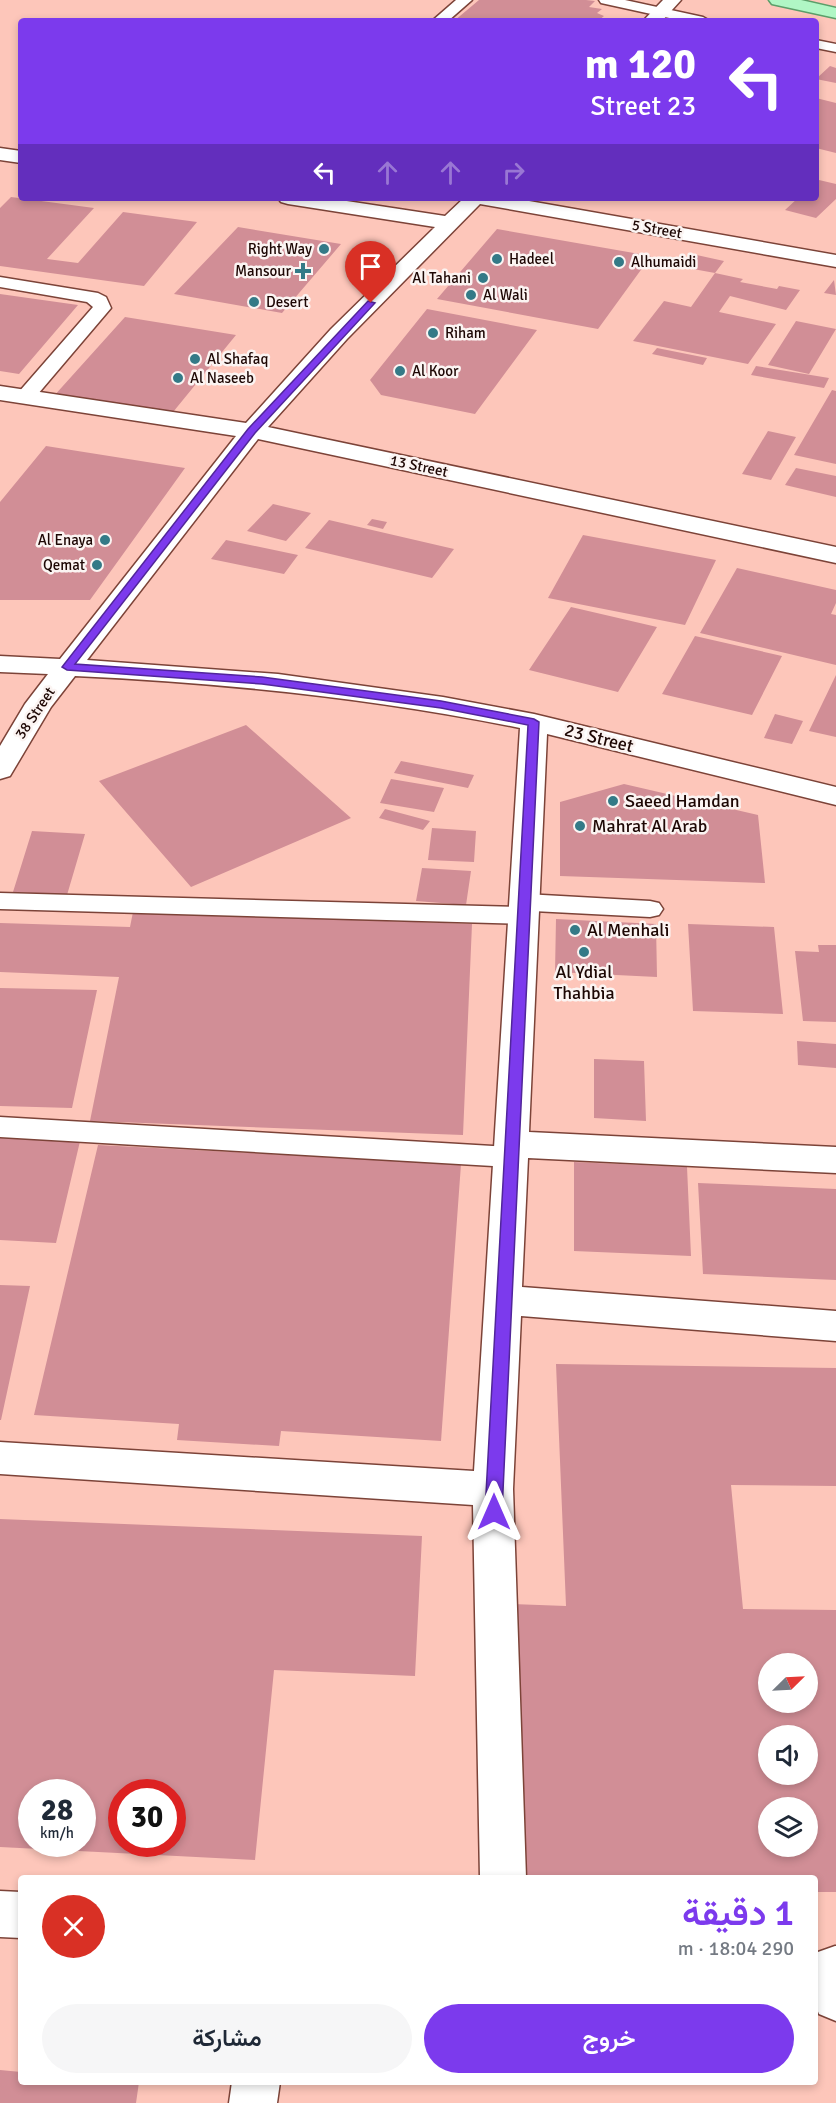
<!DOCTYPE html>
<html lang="ar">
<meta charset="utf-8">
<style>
body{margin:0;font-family:Signika,Vazirmatn,sans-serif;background:#f6f6f7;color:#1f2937;direction:rtl;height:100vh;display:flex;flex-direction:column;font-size:22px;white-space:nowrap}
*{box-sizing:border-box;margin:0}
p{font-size:20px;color:#747a83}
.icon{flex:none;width:33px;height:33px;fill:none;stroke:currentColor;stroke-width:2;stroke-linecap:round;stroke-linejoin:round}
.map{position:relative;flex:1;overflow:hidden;direction:ltr}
.side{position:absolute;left:18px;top:1875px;width:800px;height:210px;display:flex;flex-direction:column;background:#fff;border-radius:6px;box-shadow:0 3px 9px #0003;direction:rtl}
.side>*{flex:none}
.top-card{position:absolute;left:18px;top:18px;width:801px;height:183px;border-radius:6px;box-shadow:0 3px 9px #0003;direction:rtl;background:#7c3aed;color:#fff;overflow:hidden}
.needle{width:39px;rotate:66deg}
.tools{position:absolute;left:758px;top:1653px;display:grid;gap:12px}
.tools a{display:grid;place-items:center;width:60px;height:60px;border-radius:50%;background:#fff;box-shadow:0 3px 9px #0003;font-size:30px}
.speed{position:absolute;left:18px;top:1779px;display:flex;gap:12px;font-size:30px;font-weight:700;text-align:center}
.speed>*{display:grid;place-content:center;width:78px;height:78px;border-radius:50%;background:#fff;box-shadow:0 3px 9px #0003;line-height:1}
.speed small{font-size:15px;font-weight:400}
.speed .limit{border:9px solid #d22;background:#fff;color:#111}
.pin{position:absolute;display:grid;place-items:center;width:51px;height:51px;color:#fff;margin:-62px -26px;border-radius:50% 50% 50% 0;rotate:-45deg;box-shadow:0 0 6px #0007}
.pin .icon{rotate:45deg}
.me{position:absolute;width:66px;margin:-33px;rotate:0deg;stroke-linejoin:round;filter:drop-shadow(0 0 4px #0008)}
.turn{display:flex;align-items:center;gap:21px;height:126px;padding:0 24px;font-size:27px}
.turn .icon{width:78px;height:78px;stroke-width:2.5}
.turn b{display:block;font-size:42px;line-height:51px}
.lanes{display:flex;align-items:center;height:57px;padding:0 24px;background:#0003;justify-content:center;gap:30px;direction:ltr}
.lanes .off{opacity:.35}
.round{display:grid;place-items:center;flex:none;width:63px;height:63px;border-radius:32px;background:#f6f6f7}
.head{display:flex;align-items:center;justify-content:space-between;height:102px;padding:0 24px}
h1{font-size:36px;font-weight:600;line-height:45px;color:#7c3aed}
.cta{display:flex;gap:12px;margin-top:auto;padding:12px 24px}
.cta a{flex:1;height:69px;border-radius:36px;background:#7c3aed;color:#fff;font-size:24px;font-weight:600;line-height:69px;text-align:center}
.cta a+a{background:#f6f6f7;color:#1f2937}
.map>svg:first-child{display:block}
.building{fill:#d18e96;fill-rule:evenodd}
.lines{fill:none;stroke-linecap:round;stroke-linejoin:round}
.service-casing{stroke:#7c4338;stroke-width:3}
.minor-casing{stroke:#7c4338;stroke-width:3}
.primary-casing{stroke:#5b9e69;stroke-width:3}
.service{fill:#fff;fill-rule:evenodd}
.minor{fill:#fff;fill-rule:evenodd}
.primary{fill:#b0f6c5;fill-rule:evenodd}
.route{fill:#7c3aed;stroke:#51269a;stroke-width:1.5}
.poi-dot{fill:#347a87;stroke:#fbf4f2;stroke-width:2}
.labels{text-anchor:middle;stroke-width:5;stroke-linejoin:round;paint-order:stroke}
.far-street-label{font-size:15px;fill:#1d0704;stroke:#fbf4f2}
.far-poi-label{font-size:15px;fill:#1d0704;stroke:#fbf4f2;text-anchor:start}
.street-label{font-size:18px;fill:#1d0704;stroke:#fbf4f2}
.poi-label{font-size:18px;fill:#1d0704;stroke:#fbf4f2;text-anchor:start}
</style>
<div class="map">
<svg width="836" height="2103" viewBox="0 0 836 2103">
<rect width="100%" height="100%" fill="#fdc6ba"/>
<path class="building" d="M479,0H586L595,1L589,7L602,9L597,13L604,16L598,21H454Z
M830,66L836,68V83L816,79Z
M816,98L836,103V153L816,148Z
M819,180L836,184V199L816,218L785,210L798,198H816V183Z
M11,197L94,208L47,259L78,263L123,212L197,222L144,286L0,266V208Z
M238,227L341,244L282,313L174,294Z
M497,229L651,256L598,329L437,299Z
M692,254L724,261L715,273L743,279L740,282L777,289L779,286L800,290L786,310L730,296L719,312L776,324L748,364L633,341L664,301L691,307L715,273L682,267Z
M834,280L836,295L824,293Z
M0,294L78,305L19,374L0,371Z
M427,309L537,330L475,414L381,395L370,380Z
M125,317L236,335L169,417L53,397Z
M796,321L836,329L809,374L768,365Z
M657,348L707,358L703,365L652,354Z
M756,366L829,378L824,388L751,375Z
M832,390L836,391V464L794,455Z
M768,431L796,437L771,480L742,474Z
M46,446L185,468L90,600H0V502Z
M796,468L836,476V497L785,485Z
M273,504L311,513L286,541L247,531Z
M372,519L387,522L383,529L367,525Z
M329,520L454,549L432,578L305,548Z
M583,535L716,560L685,625L548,598Z
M226,540L298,555L284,574L211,559Z
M737,568L836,590V603L831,614L836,615V665L700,633Z
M571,607L657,627L618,692L529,670Z
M695,636L782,656L752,715L662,694Z
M836,675V737L809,731Z
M775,714L803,721L792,744L764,738Z
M246,725L351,818L191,887L99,781Z
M401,761L474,775L468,788L394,773Z
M391,779L444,788L434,812L380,803Z
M624,784L758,815L765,883L560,876V802Z
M385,809L430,821L423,830L379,818Z
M432,828L476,831L474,862L428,860Z
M32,831L85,834L67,895L13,892Z
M422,868L471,871L466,905L416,901Z
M133,912L472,924L463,1135L90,1121L119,977L0,972V923L130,927Z
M556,919L656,924L657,977L555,972Z
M688,924L774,927L783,1014L693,1011Z
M818,945H836V1022L803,1021L795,951L819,952Z
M0,988L97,990L72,1108L0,1106Z
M797,1041L836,1044V1068L798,1065Z
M594,1059L644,1061L646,1121L594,1118Z
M0,1133L81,1137L56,1243L0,1240Z
M98,1145L461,1164L441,1441L281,1431L279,1446L177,1440L179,1424L34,1415Z
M574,1162L687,1167L691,1256L574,1251Z
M698,1183L836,1189V1280L703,1274Z
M0,1285L30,1286L1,1420H0Z
M556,1364L836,1368V1486L731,1485L743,1609L836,1610V1892H814V1878H516L512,1604L566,1606ZM768,1664H807V1702H768ZM768,1736H807V1774H768ZM768,1808H807V1846H768Z
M0,1519L422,1536L415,1676L274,1670L255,1860L0,1847ZM32,1792H82V1844H32ZM122,1792H172V1844H122Z
M0,2070L21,2072V2082H139L136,2103H0Z"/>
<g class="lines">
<defs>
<path id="service" d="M456,0H472L448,21H432Z
M599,0H625L703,17L710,21H683L601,3Z
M816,40L836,44V52L816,48Z
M0,277L98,293L106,297L111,308L32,401L25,403L16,397L18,393L93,307L87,302L0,287Z
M0,893L516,907L512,902L516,896L525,894L650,901L659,903L663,909L659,915L650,917L533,911L537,916L533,922L524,924L0,909Z
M0,1117L510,1147L520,1150L524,1157L520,1164L510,1167L0,1137Z"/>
<path id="minor" d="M663,0H681L662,21H643Z
M0,148L21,151V163L0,160Z
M278,198H327L445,216L464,198H512L836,255V267L480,204L347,339L268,427L836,547V563L258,439L87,660L278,674L443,697L534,714L836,787V805L547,734L529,1132L836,1147V1173L528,1158L522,1287L836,1311V1341L521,1316L513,1489L526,1878H480L473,1505L0,1474V1442L474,1471L520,728C373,698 225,683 75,676L51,707L10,776L0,779V746L25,704L48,674L0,672V656L60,659L236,436L0,400V386L246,423L331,329L435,227L288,204L281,202Z
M0,1891L21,1892V1938L0,1937Z
M835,1946H836V2021L819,2014C812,1996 811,1970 818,1952Z
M232,2082H280L277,2103H229Z"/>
<path id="primary" d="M769,0H801L836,8V18L772,4Z"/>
</defs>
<use href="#service" class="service-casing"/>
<use href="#minor" class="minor-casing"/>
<use href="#primary" class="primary-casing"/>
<use href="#service" class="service"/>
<use href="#minor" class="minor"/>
<use href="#primary" class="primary"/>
</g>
<path class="route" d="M368,301L375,303L255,433L75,664L262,677L441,701L534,719L539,722L502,1512L499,1517H488L485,1512L528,725L441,708L262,684L67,670L62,667L248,429Z"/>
<g class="poi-dot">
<circle cx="324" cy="249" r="6"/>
<circle cx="497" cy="259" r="6"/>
<circle cx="619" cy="262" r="6"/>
<path d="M300 262h6v6h6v6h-6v6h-6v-6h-6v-6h6z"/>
<circle cx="483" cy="278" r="6"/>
<circle cx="471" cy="295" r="6"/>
<circle cx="254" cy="302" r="6"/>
<circle cx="433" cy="333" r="6"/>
<circle cx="195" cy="359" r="6"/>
<circle cx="400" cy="371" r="6"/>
<circle cx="178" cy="378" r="6"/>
<circle cx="105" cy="540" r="6"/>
<circle cx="97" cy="565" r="6"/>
<circle cx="613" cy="801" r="6"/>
<circle cx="580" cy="826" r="6"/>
<circle cx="575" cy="930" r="6"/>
<circle cx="584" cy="952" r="6"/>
</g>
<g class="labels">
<g class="far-street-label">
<text transform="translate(657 229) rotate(10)" y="5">5 Street</text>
<text transform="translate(419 466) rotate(12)" y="5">13 Street</text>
<text transform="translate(35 713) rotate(-56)" y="5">38 Street</text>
</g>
<g class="far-poi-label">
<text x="312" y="254" text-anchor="end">Right Way</text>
<text x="509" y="264">Hadeel</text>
<text x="631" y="267">Alhumaidi</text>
<text x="291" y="276" text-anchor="end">Mansour</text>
<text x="471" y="283" text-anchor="end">Al Tahani</text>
<text x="483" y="300">Al Wali</text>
<text x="266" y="307">Desert</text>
<text x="445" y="338">Riham</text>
<text x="207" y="364">Al Shafaq</text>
<text x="412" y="376">Al Koor</text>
<text x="190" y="383">Al Naseeb</text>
<text x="93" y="545" text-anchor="end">Al Enaya</text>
<text x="85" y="570" text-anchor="end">Qemat</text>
</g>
<g class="street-label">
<text transform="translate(599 738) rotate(14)" y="6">23 Street</text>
</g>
<g class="poi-label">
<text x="625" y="807">Saeed Hamdan</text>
<text x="592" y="832">Mahrat Al Arab</text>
<text x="587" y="936">Al Menhali</text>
<text x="584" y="978" text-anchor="middle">Al Ydial<tspan x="584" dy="21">Thahbia</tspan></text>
</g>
</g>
</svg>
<div class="tools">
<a><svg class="needle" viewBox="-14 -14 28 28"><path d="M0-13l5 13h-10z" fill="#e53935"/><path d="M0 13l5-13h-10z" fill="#747a83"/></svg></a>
<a><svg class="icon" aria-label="sound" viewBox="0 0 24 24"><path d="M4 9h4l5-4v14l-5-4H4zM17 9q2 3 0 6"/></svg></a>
<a><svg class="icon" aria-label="layers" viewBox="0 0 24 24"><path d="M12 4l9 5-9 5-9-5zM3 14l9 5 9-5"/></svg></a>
</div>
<div class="speed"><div>28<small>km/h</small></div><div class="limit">30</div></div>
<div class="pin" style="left:371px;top:303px;background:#d93025"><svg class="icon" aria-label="arrive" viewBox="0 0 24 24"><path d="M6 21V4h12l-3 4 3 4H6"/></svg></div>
<svg class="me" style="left:494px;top:1512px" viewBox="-20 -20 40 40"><path d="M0-17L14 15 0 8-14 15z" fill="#7c3aed" stroke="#fff" stroke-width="4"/></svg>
<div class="top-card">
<div class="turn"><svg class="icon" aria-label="left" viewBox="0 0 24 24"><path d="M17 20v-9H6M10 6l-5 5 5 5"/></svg><div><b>120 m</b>23 Street</div></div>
<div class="lanes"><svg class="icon" aria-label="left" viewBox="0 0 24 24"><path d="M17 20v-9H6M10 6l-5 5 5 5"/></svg><svg class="icon off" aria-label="ahead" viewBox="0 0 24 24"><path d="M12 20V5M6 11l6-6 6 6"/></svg><svg class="icon off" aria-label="ahead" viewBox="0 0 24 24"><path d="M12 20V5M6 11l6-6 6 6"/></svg><svg class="icon off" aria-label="right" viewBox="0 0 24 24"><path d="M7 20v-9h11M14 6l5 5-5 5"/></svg></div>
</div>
<section class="side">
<div class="head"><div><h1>1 دقيقة</h1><p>290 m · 18:04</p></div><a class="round" style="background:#d93025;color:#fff"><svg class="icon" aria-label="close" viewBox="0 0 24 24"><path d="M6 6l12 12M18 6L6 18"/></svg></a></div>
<div class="cta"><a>خروج</a><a>مشاركة</a></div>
</section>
</div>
